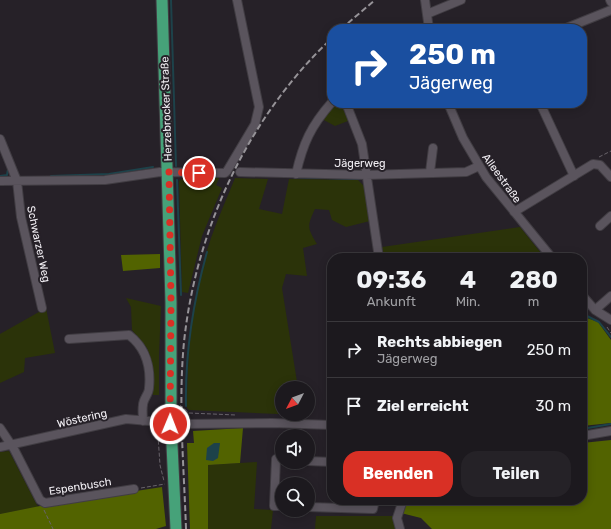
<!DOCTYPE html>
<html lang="de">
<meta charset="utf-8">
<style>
body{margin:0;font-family:Rubik,sans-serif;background:#252227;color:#f1f3f6;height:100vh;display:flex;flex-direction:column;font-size:15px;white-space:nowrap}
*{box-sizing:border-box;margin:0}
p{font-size:13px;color:#a0a0a4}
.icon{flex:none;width:22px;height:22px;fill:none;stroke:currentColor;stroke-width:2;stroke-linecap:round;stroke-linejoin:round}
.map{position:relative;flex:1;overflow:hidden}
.drawer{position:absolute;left:327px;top:253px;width:260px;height:252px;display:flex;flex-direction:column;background:#1c191e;border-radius:16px;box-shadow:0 2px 10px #0003,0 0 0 1px #3a383c}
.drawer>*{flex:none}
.top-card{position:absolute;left:327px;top:24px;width:260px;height:84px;border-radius:16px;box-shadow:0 2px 10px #0003,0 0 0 1px #3a383c;background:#1a4fa0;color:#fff;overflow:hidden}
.needle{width:26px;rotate:229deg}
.tools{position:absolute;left:275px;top:381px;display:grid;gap:8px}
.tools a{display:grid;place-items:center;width:40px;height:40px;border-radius:50%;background:#1c191e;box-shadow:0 2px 10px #0003,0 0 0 1px #3a383c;font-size:20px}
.pin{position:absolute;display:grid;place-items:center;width:34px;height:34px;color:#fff;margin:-17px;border:2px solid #fff;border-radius:50%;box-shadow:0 1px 4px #0007}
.me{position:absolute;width:44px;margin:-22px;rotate:1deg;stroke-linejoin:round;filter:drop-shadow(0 0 3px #0008)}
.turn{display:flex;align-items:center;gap:14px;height:84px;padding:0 16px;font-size:18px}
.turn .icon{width:52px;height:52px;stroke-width:2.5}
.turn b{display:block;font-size:28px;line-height:34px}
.eta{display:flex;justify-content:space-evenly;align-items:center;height:68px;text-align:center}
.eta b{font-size:24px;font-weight:700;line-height:28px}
.primary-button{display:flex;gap:8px;margin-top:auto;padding:8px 16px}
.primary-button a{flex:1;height:46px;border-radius:16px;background:#d93025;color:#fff;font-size:16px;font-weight:700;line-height:46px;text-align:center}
.primary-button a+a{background:#252227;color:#f1f3f6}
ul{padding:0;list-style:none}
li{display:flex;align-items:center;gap:12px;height:56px;padding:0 16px;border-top:1px solid #3a383c}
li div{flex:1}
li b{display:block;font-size:15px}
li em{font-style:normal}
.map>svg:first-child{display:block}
.green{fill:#2b3309}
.forest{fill:#526300}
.water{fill:#1d424a}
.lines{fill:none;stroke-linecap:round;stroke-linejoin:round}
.stream{stroke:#1d424a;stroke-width:2}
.minor-casing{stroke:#413d43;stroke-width:10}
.major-casing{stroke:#413d43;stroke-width:13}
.path{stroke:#68636a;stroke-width:1;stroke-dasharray:4 2;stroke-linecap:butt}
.minor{stroke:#5a545d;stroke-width:8}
.major{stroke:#46a279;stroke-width:11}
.rail{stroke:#969398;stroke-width:2;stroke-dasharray:6 3;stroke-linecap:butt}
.route{stroke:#d93025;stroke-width:7;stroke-dasharray:0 12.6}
.labels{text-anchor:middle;stroke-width:4;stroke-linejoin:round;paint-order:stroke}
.street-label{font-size:11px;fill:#f2eff4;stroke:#262128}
</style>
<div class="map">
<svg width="611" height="529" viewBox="0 0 611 529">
<rect width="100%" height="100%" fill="#262128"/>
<path class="green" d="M337,103L342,105L348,121L335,126L322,119Z
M220,176L216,185L222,188L202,236L188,293L182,292L179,181L185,177Z
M235,178L268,179L259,209L282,214L289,179L358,180L364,186L370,221L346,227L332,220L329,210L315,209C307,226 307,228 317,244L303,248L307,276L286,274L282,288L298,388H282V414L302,415L189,410L187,408C187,351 193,292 211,238C218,218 227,198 235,178Z
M520,227L545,258H384L382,247Z
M126,298L161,306L159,355V395H153L151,359L147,348L132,330L131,307Z
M46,308L55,353L25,358L24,372L0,383V334Z
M9,451L38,507L0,514V452Z
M257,462L254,509L273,510L271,529H208V465Z
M316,516H394L396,529H315Z"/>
<path class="forest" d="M160,254V268L123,271L121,255Z
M587,318L598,322L611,340V423L582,426V325Z
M243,428L240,463L208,465V529H190L187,443H194L193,431Z
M611,440V529H432L421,518L401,513L405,500H582V443Z
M162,487L166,526L156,529H0V514L45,505Z"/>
<path class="water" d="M214,443H220L218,458L213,461L206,460L207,448Z"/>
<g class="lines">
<path class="stream" d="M171,0L176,166
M0,176L7,175L8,169
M51,176L109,174L153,167
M290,177L359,179
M177,180L181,295
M582,323L587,316L599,322L611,337
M186,406C185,354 193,302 207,252
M582,429L611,424"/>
<defs>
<path id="minor" d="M425,0L429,29
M610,0L611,2
M427,14L461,0
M564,29L611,10
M346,103L362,144L379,258
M448,103L463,138L486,177L552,258
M540,103L574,176
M0,139L17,181L21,217L42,308
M240,172L366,175L466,172L479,166
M430,172L433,148
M296,174C303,143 311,126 332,102
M0,181L105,180L160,172L225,173L227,171L255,124L259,107L237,0
M514,212L593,164L600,165L611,177
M600,226L611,216
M582,295L595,310L611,320
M595,310L611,296
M69,339L129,335C146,348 151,368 149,388C149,394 143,399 143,405C142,410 143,416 143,421
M0,428L14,449L40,500L45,503L134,489
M582,436L611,431
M0,447L126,419L183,424L272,423L332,425
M282,459H276L274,506H282
M308,461L332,462
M308,507L373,509L375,500
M400,529L397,518L403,500"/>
<path id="major" d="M162,0L171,302V424L176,529"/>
</defs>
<use href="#minor" class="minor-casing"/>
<use href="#major" class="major-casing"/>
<path class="path" d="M599,157L611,151
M607,327L611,333
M180,405L189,413L236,415
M156,414L162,404
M156,429L158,436L160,465L164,481
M141,488L165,484
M44,510L53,529"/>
<use href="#minor" class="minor"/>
<use href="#major" class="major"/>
<path class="rail" d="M341,29L375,0
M186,529C184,467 178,404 184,342C196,228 249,116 332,38"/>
</g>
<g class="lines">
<path class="route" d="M170,424L171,302L169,172L199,173"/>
</g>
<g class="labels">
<g class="street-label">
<text transform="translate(166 109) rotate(-92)" y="4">Herzebrocker Straße</text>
<text x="360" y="167">Jägerweg</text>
<text transform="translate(502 178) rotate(54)" y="4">Alleestraße</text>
<text transform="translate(39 244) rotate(78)" y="4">Schwarzer Weg</text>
<text transform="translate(82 418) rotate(-13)" y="4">Wöstering</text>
<text transform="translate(80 486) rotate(-9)" y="4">Espenbusch</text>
</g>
</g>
</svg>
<div class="tools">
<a><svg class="needle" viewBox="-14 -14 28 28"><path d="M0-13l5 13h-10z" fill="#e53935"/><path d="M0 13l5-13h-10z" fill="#a0a0a4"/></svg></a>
<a><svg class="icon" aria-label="sound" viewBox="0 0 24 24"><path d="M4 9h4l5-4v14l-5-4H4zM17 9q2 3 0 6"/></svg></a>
<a><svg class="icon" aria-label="search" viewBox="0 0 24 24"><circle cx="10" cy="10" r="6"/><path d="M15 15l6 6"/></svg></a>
</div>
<div class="pin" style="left:199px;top:173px;background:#d93025"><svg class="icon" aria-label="arrive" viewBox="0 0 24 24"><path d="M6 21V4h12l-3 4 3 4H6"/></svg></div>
<svg class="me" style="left:170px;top:424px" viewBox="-20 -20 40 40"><circle r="17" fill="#d93025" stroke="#fff" stroke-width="3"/><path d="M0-11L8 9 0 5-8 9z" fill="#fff"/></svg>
<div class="top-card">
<div class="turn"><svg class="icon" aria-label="right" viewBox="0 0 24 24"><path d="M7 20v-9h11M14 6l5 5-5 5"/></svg><div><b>250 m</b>Jägerweg</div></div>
</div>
<section class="drawer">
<div class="eta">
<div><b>09:36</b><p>Ankunft</p></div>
<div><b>4</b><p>Min.</p></div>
<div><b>280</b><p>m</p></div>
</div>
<ul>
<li><svg class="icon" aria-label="right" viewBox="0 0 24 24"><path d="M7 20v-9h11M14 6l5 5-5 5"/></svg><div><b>Rechts abbiegen</b><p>Jägerweg</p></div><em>250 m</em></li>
<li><svg class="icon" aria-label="arrive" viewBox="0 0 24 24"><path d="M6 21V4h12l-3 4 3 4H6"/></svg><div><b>Ziel erreicht</b></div><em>30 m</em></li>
</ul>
<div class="primary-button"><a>Beenden</a><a>Teilen</a></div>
</section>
</div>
